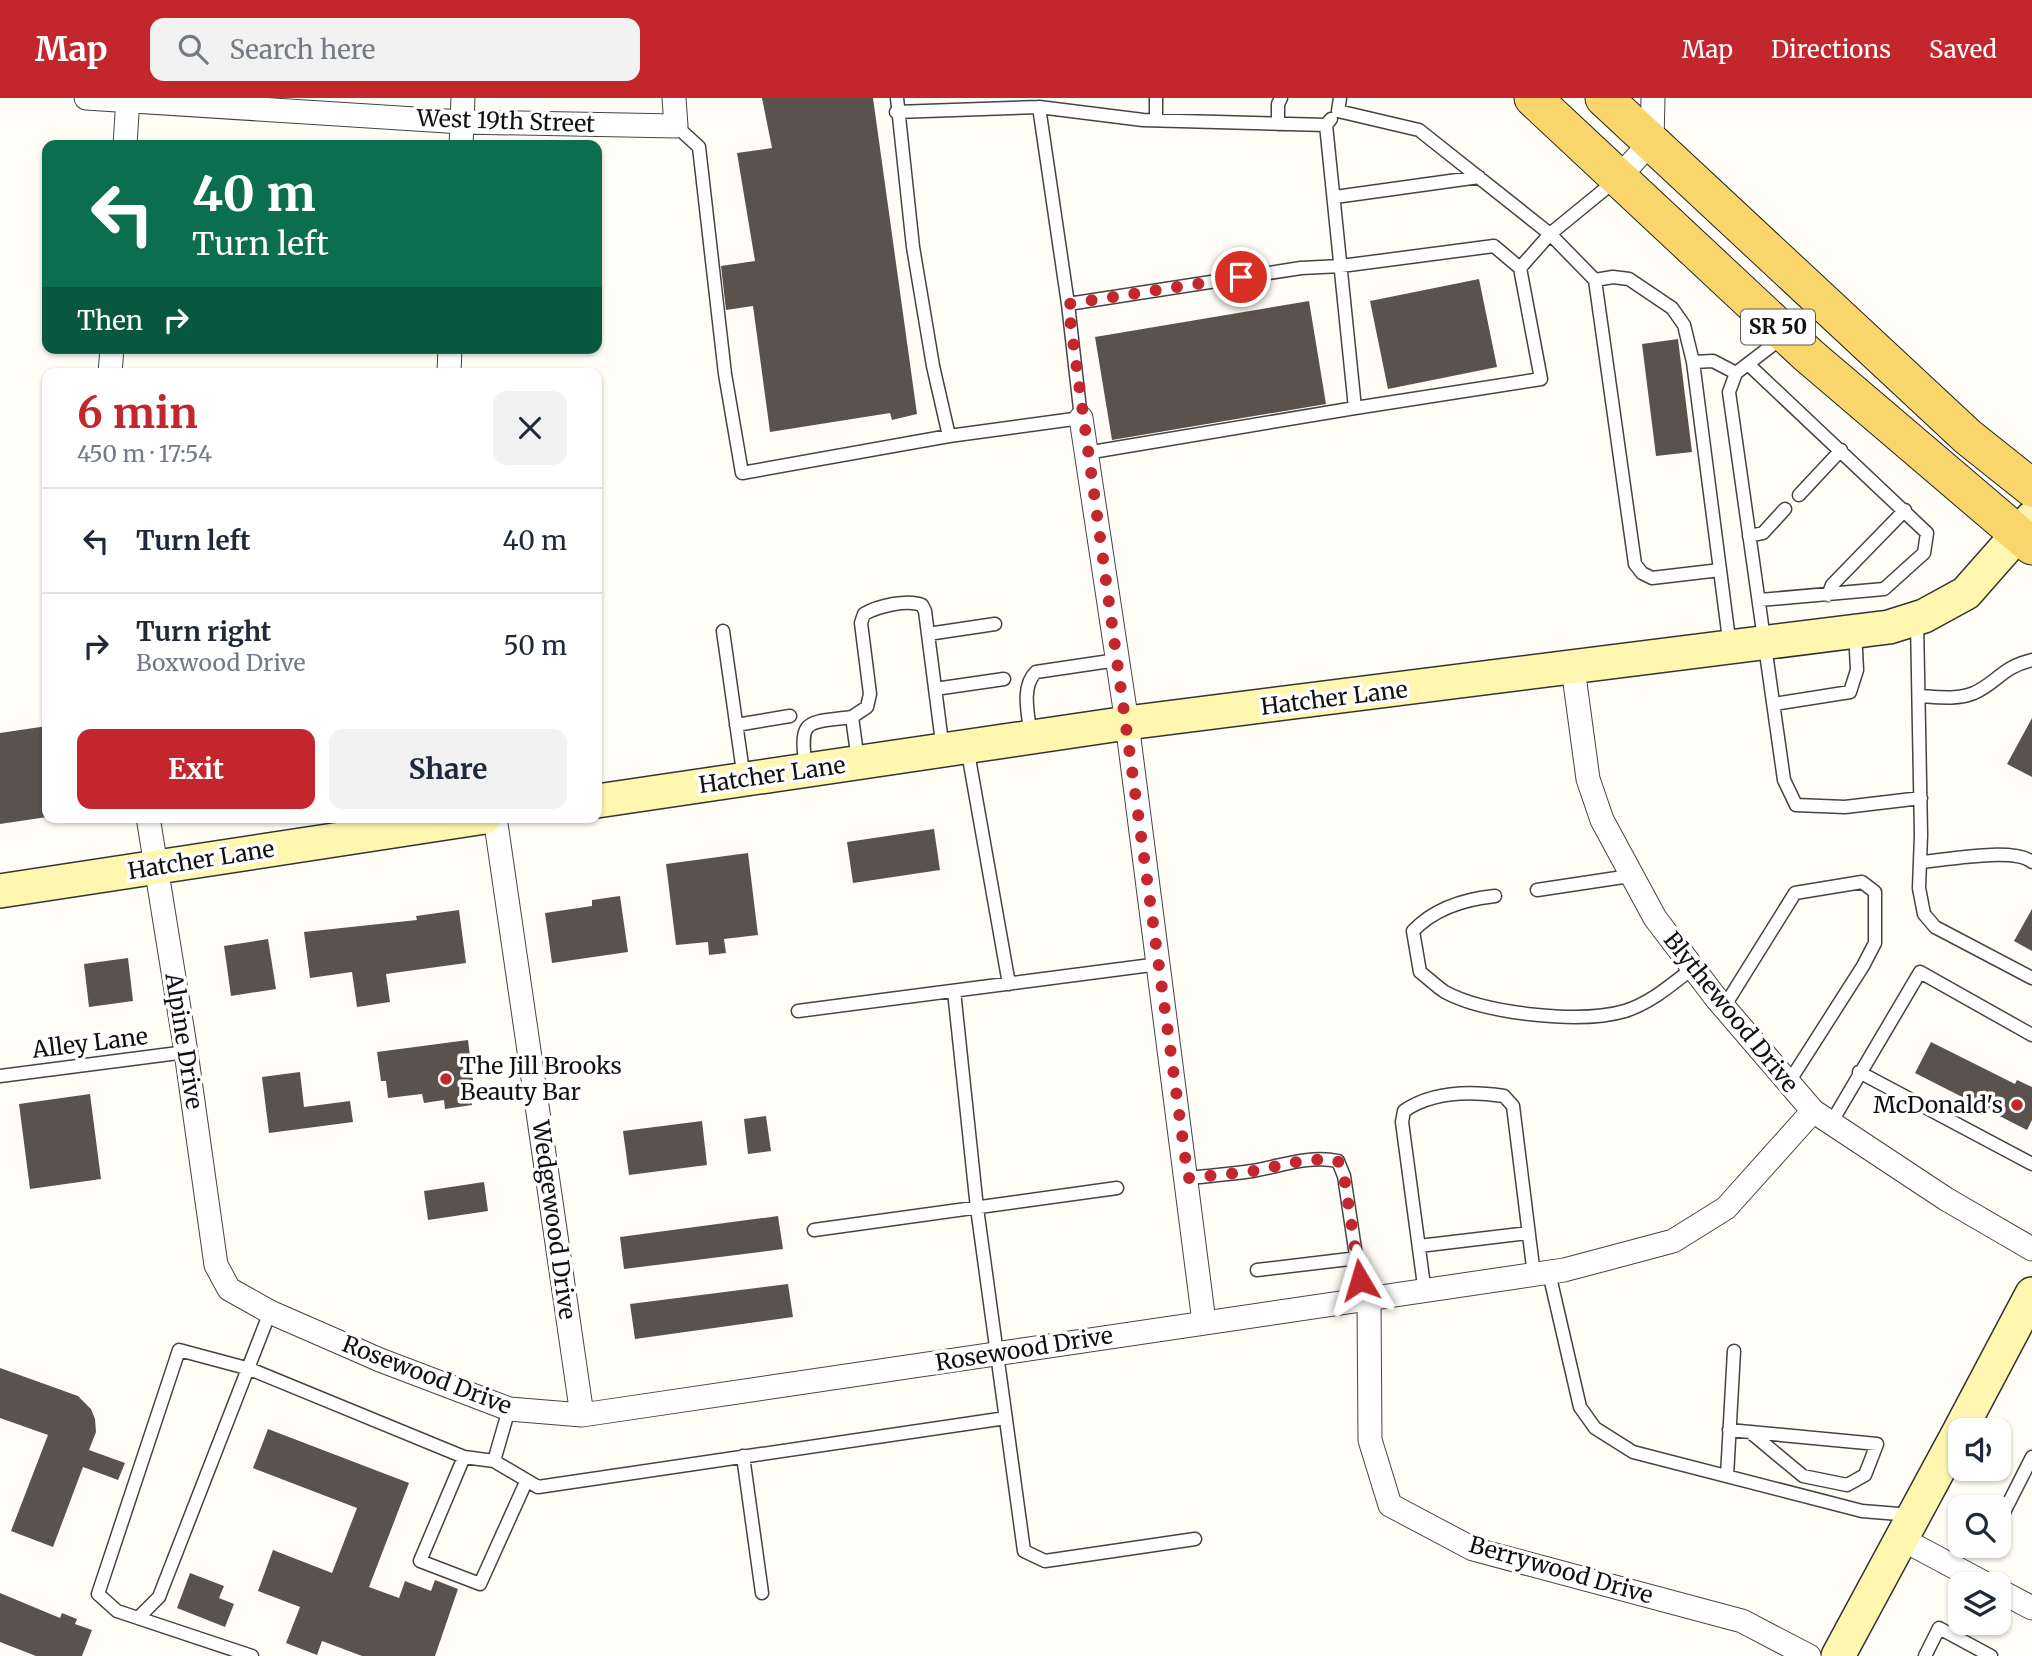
<!DOCTYPE html>
<meta charset="utf-8">
<style>
body{margin:0;font-family:Merriweather,serif;background:#f2f2f3;color:#1f2937;height:100vh;display:flex;flex-direction:column;font-size:26px;white-space:nowrap}
*{box-sizing:border-box;margin:0}
p{font-size:23px;color:#747a83}
.icon{flex:none;width:38px;height:38px;fill:none;stroke:currentColor;stroke-width:2;stroke-linecap:round;stroke-linejoin:round}
.map{position:relative;flex:1;overflow:hidden}
.drawer{position:absolute;left:42px;top:270px;width:560px;height:455px;display:flex;flex-direction:column;background:#fff;border-radius:14px;box-shadow:0 2px 5px #0004}
.drawer>*{flex:none}
.guide{position:absolute;left:42px;top:42px;width:560px;height:214px;border-radius:14px;box-shadow:0 2px 5px #0004;background:#0b6e4f;color:#fff;overflow:hidden}
.tools{position:absolute;left:1948px;top:1320px;display:grid;gap:14px}
.tools a{display:grid;place-items:center;width:63px;height:63px;border-radius:14px;background:#fff;box-shadow:0 2px 5px #0004;font-size:35px}
.pin{position:absolute;display:grid;place-items:center;width:60px;height:60px;color:#fff;margin:-30px;border:4px solid #fff;border-radius:50%;box-shadow:0 2px 7px #0007}
.me{position:absolute;width:77px;margin:-38px;rotate:353deg;stroke-linejoin:round;filter:drop-shadow(0 0 5px #0008)}
.turn{display:flex;align-items:center;gap:24px;height:147px;padding:0 35px;font-size:32px}
.turn .icon{width:91px;height:91px;stroke-width:2.5}
.turn b{display:block;font-size:49px;line-height:60px}
.then{display:flex;align-items:center;height:66px;padding:0 35px;background:#0003;gap:14px;font-size:26px}
.round{display:grid;place-items:center;flex:none;width:74px;height:74px;border-radius:14px;background:#f2f2f3}
.head{display:flex;align-items:center;justify-content:space-between;height:119px;padding:0 35px}
h1{font-size:42px;font-weight:700;line-height:52px;color:#c4262e}
.primary-button{display:flex;gap:14px;margin-top:auto;padding:14px 35px}
.primary-button a{flex:1;height:80px;border-radius:14px;background:#c4262e;color:#fff;font-size:28px;font-weight:700;line-height:80px;text-align:center}
.primary-button a+a{background:#f2f2f3;color:#1f2937}
ul{padding:0;list-style:none}
li{display:flex;align-items:center;gap:21px;height:105px;padding:0 35px;border-top:2px solid #e0e1e3}
li div{flex:1}
li b{display:block;font-size:26px}
li em{font-style:normal}
header{display:flex;align-items:center;gap:42px;box-sizing:border-box;height:98px;padding:0 35px;background:#c4262e;color:#fff}
header strong{font-size:33px}
nav{display:flex;gap:38px;margin-inline-start:auto;font-size:24px}
.search{width:490px;height:63px;background:#f2f2f3;display:flex;align-items:center;gap:18px;box-sizing:border-box;padding:0 24px;border-radius:14px;color:#747a83;font-size:26px}
.map>svg:first-child{display:block}
.building{fill:#5a524d}
.lines{fill:none;stroke-linecap:round;stroke-linejoin:round}
.lane-casing{stroke:#444;stroke-width:15}
.street-casing{stroke:#444;stroke-width:25}
.secondary-casing{stroke:#333;stroke-width:36}
.primary-casing{stroke:#222;stroke-width:39}
.lane{stroke:#fff;stroke-width:12}
.street{stroke:#fff;stroke-width:23}
.secondary{stroke:#fff6b0;stroke-width:33}
.primary{stroke:#f9d66b;stroke-width:37}
.route{stroke:#c4262e;stroke-width:12;stroke-dasharray:0 21.6}
.poi-dot{fill:#c4262e;stroke:#fff;stroke-width:2.5}
.labels{text-anchor:middle;stroke-width:7;stroke-linejoin:round;paint-order:stroke}
.shield{fill:#fff;stroke:#585858;stroke-width:2}
.shield-label{font-size:21px;font-weight:bold;fill:#111}
.street-label{font-size:23px;fill:#111;stroke:#fff}
.poi-label{font-size:23px;fill:#111;stroke:#fff;text-anchor:start}
</style>
<header>
<strong>Map</strong>
<div class="search"><svg class="icon" aria-label="search" viewBox="0 0 24 24"><circle cx="10" cy="10" r="6"/><path d="M15 15l6 6"/></svg>Search here</div>
<nav><a>Map</a><a>Directions</a><a>Saved</a></nav>
</header>
<div class="map">
<svg width="2032" height="1558" viewBox="0 0 2032 1558">
<rect width="100%" height="100%" fill="#fffdf5"/>
<path class="building" d="M762,0H873L917,316L892,322L890,315L770,334L753,208L726,212L721,168L755,163L737,55L772,50Z
M1479,181L1497,269L1388,291L1370,203Z
M1309,203L1326,306L1112,342L1095,239Z
M1678,241L1692,354L1656,358L1642,246Z
M2032,620V679L2007,666Z
M47,628V719L0,726V635Z
M934,731L940,772L853,785L847,744Z
M748,755L758,837L724,841L726,855L709,857L708,844L676,847L666,766Z
M620,798L628,854L552,865L545,815L592,808V802Z
M2032,811V853L2014,843Z
M459,812L466,865L386,876L390,904L357,909L352,874L310,880L304,834L417,822L416,818Z
M268,841L276,891L231,898L224,848Z
M128,860L133,903L89,909L84,866Z
M468,942L475,998H471L472,1007L445,1011L444,1002L424,1005L422,996L388,1000L386,983H381L377,954Z
M1931,944L2015,986L2017,982L2032,989V1022L2027,1032L1915,975Z
M300,974L304,1009L350,1003L353,1024L269,1035L262,979Z
M90,996L101,1081L30,1091L19,1006Z
M766,1018L771,1053L748,1056L744,1021Z
M702,1023L707,1067L629,1077L623,1033Z
M484,1084L488,1113L428,1122L424,1093Z
M778,1118L783,1151L624,1171L620,1139Z
M788,1186L793,1219L635,1241L630,1206Z
M0,1270L78,1298L91,1311L95,1321L96,1334L89,1352L125,1365L118,1382L83,1369L53,1449L11,1433L48,1337L0,1320Z
M268,1331L409,1385L369,1489L399,1500L405,1483L431,1493L435,1482L458,1491L435,1558H362L322,1543L317,1557L286,1545L300,1509L258,1493L273,1452L332,1475L357,1410L253,1370Z
M190,1475L224,1488L219,1500L234,1506L225,1529L177,1510Z
M0,1495L60,1520L62,1515L77,1521L75,1526L92,1532L82,1558H36L0,1544Z"/>
<g class="lines">
<defs>
<path id="lane" d="M897,0L913,149L933,268L949,338L1081,320L1068,206L1301,170L1341,168L1494,148L1520,170
M1340,0L1338,13L1419,32L1550,136L1595,182L1635,466L1642,475L1652,480L1720,472
M1039,9L1068,206
M896,14L1039,9L1143,22L1326,27L1331,21
M1156,22V0
M1278,26V6L1281,0
M1326,27L1355,310L1541,281L1520,170L1550,136L1616,82
M676,28L699,49L725,276L742,375L949,338
M1335,99L1479,79
M1595,182L1613,179L1629,181L1672,210L1684,227L1693,264L1713,263L1736,275
M1783,239L1736,275L1729,294L1784,682L1796,707L1845,709L1921,700
M1693,264L1730,549
M1748,266L1927,435L1924,455L1884,491L1760,502
M1086,355L1355,310
M1799,397L1841,352
M1749,438L1763,435L1785,411
M1828,497L1832,487L1905,412
M1917,523L1921,737L1919,790L1924,816L1935,829L2032,880
M723,533L744,681
M928,536L995,526
M935,591L1004,581
M1919,598C1937,599 1957,602 1974,595C1998,584 2002,569 2032,562
M1774,606L1850,594L1857,572L1855,533
M736,627L790,618
M1031,639C1029,619 1020,589 1036,574L1117,562
M967,649L1009,886
M858,663L852,619L867,609L870,596L861,525L864,516C878,508 907,501 922,507L925,513L943,652
M806,671C799,620 805,625 852,619
M1921,764C1945,762 2014,749 2032,764
M1537,792L1630,778
M1495,798C1465,801 1434,811 1413,833L1420,874C1428,880 1437,889 1445,894C1486,916 1581,926 1625,913C1651,905 1672,886 1693,870
M954,893L977,1110L1024,1453L1045,1463L1195,1441
M1724,909L1795,795L1862,784L1875,794V845L1863,868L1789,984
M798,913L1159,866
M1859,974L2032,1066
M0,978L186,954
M1831,1025L1920,874L2032,937
M1188,1080C1209,1078 1231,1076 1252,1073C1281,1068 1309,1057 1338,1063L1344,1078L1363,1204
M814,1132L1117,1090
M1419,1148L1528,1135
M1257,1172L1358,1160
M1549,1175L1580,1309L1595,1330L1633,1354L1862,1413L1911,1417
M1425,1195L1402,1024L1404,1013C1433,993 1470,993 1504,998L1513,1008L1534,1177
M270,1214L159,1499L138,1520L117,1513L98,1496L179,1252L250,1271L464,1359L494,1363L538,1389L1006,1320
M1729,1332L1877,1346L1865,1377L1847,1387L1803,1378L1750,1334
M743,1358L762,1495
M464,1359L420,1463L480,1486L526,1384
M494,1363L509,1311
M1727,1378L1734,1253
M1998,1426L2032,1359
M138,1520L252,1558
M1925,1558L1939,1530L1991,1558"/>
<path id="street" d="M86,0L462,24L676,28L674,0
M125,47L128,0
M461,47L463,0
M1619,79L1652,43L1653,0
M110,275L112,250
M449,275L450,250
M1081,320L1127,625L1204,1224
M1573,570L1588,681L1602,722L1655,820L1716,900L1813,1013L1946,1101L2032,1151
M148,719L186,954L216,1167L229,1191L270,1214L380,1262L509,1311L582,1317L1564,1172L1673,1143L1726,1110L1813,1013
M495,719L582,1317
M1369,1203L1370,1342L1390,1407L1473,1451L1742,1523L1809,1558
M1902,1441L1986,1486
M1998,1492L2032,1510"/>
<path id="secondary" d="M597,703L1127,625L1889,529L1924,518L1966,495L2032,420
M0,793L485,719
M1960,1332L2032,1196
M1838,1558L1960,1332"/>
<path id="primary" d="M1533,0L1808,257L2032,448
M1604,0L1968,339L2032,390"/>
</defs>
<use href="#lane" class="lane-casing"/>
<use href="#street" class="street-casing"/>
<use href="#secondary" class="secondary-casing"/>
<use href="#primary" class="primary-casing"/>
<use href="#lane" class="lane"/>
<use href="#street" class="street"/>
<use href="#secondary" class="secondary"/>
<use href="#primary" class="primary"/>
</g>
<g class="lines">
<path class="route" d="M1241,179L1068,206L1188,1080C1209,1078 1231,1076 1253,1073C1281,1068 1309,1058 1338,1063L1344,1078L1360,1182"/>
</g>
<g class="poi-dot">
<circle cx="446" cy="981" r="7"/>
<circle cx="2017" cy="1007" r="7"/>
</g>
<g class="labels">
<rect class="shield" x="1741" y="211.5" width="74" height="35" rx="5"/>
<g class="shield-label">
<text x="1778" y="236">SR 50</text>
</g>
<g class="street-label">
<text transform="translate(506 23) rotate(2)" y="8">West 19th Street</text>
<text transform="translate(1334 600) rotate(-7)" y="8">Hatcher Lane</text>
<text transform="translate(772 677) rotate(-8)" y="8">Hatcher Lane</text>
<text transform="translate(201 762) rotate(-9)" y="8">Hatcher Lane</text>
<text transform="translate(1731 914) rotate(51)" y="8">Blythewood Drive</text>
<text transform="translate(184 943) rotate(81)" y="8">Alpine Drive</text>
<text transform="translate(90 945) rotate(-7)" y="8">Alley Lane</text>
<text transform="translate(554 1122) rotate(82)" y="8">Wedgewood Drive</text>
<text transform="translate(1024 1251) rotate(-9)" y="8">Rosewood Drive</text>
<text transform="translate(427 1277) rotate(21)" y="8">Rosewood Drive</text>
<text transform="translate(1561 1472) rotate(16)" y="8">Berrywood Drive</text>
</g>
<g class="poi-label">
<text x="460" y="976">The Jill Brooks<tspan x="460" dy="26">Beauty Bar</tspan></text>
<text x="2003" y="1015" text-anchor="end">McDonald's</text>
</g>
</g>
</svg>
<div class="tools">
<a><svg class="icon" aria-label="sound" viewBox="0 0 24 24"><path d="M4 9h4l5-4v14l-5-4H4zM17 9q2 3 0 6"/></svg></a>
<a><svg class="icon" aria-label="search" viewBox="0 0 24 24"><circle cx="10" cy="10" r="6"/><path d="M15 15l6 6"/></svg></a>
<a><svg class="icon" aria-label="layers" viewBox="0 0 24 24"><path d="M12 4l9 5-9 5-9-5zM3 14l9 5 9-5"/></svg></a>
</div>
<div class="pin" style="left:1241px;top:179px;background:#d93025"><svg class="icon" aria-label="arrive" viewBox="0 0 24 24"><path d="M6 21V4h12l-3 4 3 4H6"/></svg></div>
<svg class="me" style="left:1360px;top:1182px" viewBox="-20 -20 40 40"><path d="M0-17L14 15 0 8-14 15z" fill="#c4262e" stroke="#fff" stroke-width="4"/></svg>
<div class="guide">
<div class="turn"><svg class="icon" aria-label="left" viewBox="0 0 24 24"><path d="M17 20v-9H6M10 6l-5 5 5 5"/></svg><div><b>40 m</b>Turn left</div></div>
<div class="then">Then<svg class="icon" aria-label="right" viewBox="0 0 24 24"><path d="M7 20v-9h11M14 6l5 5-5 5"/></svg></div>
</div>
<section class="drawer">
<div class="head"><div><h1>6 min</h1><p>450 m · 17:54</p></div><a class="round"><svg class="icon" aria-label="close" viewBox="0 0 24 24"><path d="M6 6l12 12M18 6L6 18"/></svg></a></div>
<ul>
<li><svg class="icon" aria-label="left" viewBox="0 0 24 24"><path d="M17 20v-9H6M10 6l-5 5 5 5"/></svg><div><b>Turn left</b></div><em>40 m</em></li>
<li><svg class="icon" aria-label="right" viewBox="0 0 24 24"><path d="M7 20v-9h11M14 6l5 5-5 5"/></svg><div><b>Turn right</b><p>Boxwood Drive</p></div><em>50 m</em></li>
</ul>
<div class="primary-button"><a>Exit</a><a>Share</a></div>
</section>
</div>
